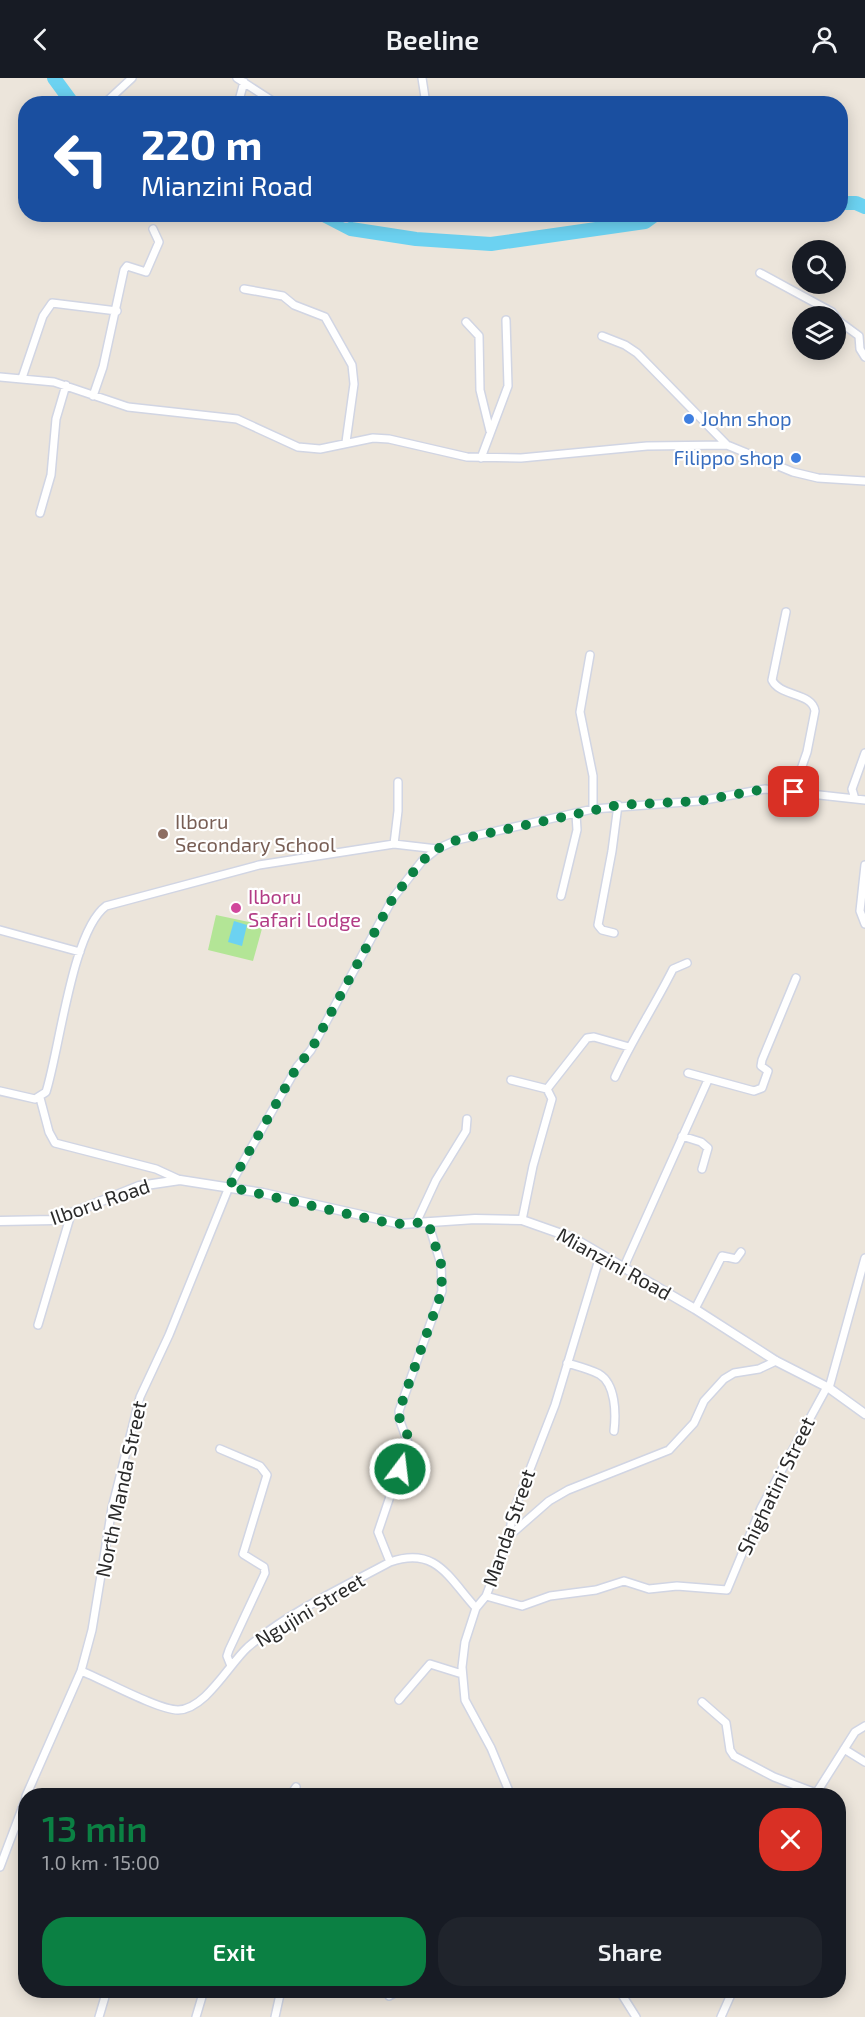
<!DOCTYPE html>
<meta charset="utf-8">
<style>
body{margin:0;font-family:"Exo 2",sans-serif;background:#20242c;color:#f1f3f6;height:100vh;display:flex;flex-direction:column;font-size:22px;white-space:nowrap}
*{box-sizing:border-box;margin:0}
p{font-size:20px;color:#9ea1a6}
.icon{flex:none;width:33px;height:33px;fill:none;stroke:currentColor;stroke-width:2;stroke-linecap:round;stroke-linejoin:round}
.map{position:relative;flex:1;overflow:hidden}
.drawer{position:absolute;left:18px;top:1710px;width:828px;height:210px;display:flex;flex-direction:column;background:#171b24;border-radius:24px;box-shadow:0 3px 15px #0003}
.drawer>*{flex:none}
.top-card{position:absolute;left:18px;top:18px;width:830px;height:126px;border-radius:24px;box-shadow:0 3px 15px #0003;background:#1a4fa0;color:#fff;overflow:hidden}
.buttons{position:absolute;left:792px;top:162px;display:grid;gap:12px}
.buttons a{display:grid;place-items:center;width:54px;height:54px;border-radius:50%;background:#171b24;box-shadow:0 3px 15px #0003;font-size:30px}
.pin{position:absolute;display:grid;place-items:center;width:51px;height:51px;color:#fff;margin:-26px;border-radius:12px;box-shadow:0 3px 9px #0006}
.me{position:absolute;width:66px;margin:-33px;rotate:15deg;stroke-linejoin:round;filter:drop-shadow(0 0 4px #0008)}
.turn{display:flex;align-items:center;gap:21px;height:126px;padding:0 24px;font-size:27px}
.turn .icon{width:78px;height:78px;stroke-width:2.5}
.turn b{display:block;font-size:42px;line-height:51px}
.round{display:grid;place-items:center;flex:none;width:63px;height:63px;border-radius:24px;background:#20242c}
.overview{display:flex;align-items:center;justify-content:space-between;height:102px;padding:0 24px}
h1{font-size:36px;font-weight:600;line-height:45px;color:#0b8043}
.cta{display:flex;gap:12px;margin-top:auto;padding:12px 24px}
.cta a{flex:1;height:69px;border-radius:24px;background:#0b8043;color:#fff;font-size:24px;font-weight:600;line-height:69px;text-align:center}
.cta a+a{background:#20242c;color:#f1f3f6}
header{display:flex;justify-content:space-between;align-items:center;height:78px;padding:0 24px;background:#171b24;font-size:27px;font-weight:600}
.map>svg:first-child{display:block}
.green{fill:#b3e596}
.water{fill:#6cd2f1}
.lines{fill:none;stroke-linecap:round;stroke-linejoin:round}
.river{stroke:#6cd2f1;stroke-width:14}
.minor-casing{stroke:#d1d5e3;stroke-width:10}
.tertiary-casing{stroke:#d1d5e3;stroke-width:11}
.minor{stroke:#fff;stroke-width:7}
.tertiary{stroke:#fff;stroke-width:8}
.route{stroke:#0b8043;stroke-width:10;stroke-dasharray:0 18}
.shop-dot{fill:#3f7fe0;stroke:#fff;stroke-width:2}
.education-dot{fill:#8d6e63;stroke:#fff;stroke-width:2}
.hotel-dot{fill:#d1479c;stroke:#fff;stroke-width:2}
.labels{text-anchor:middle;stroke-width:4.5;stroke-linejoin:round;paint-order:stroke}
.shop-label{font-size:20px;fill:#366cbe;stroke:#fff;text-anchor:start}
.education-label{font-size:20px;fill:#785e54;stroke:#fff;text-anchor:start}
.hotel-label{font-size:20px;fill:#b23c85;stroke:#fff;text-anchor:start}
.street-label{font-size:20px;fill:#2a2a2a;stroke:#fff}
</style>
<header><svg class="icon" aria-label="back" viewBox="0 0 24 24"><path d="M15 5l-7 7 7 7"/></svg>Beeline<svg class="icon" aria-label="person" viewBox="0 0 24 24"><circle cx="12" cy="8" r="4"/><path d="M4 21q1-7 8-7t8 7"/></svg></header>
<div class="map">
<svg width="865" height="1939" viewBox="0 0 865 1939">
<rect width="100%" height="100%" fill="#ece5db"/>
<path class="green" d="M216,837L263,847L253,883L208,872Z"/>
<path class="water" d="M234,843L247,847L242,868L228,864Z"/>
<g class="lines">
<path class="river" d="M54,0L73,26
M840,125H856L865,129
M322,136L351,151L416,161L491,166L645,144L656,136"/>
<defs>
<path id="minor" d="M237,0L277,26
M422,0L426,26
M104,26L132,0
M238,26L244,4
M344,136L346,140
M760,195L832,234L840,244L859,258L860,271L865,279
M244,211L283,218L294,227L325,239L352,287L354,306L346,364
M466,244L479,258L480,312L490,353
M602,258L625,267L637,275L727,367
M0,299L54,304L128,329L237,341L298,369L320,371L373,360L389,361L467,379L521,380L647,368L727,367L793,394L818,400L865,403
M22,300L43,238L52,225L117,233
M93,318L103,289L124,192L127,188L146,194L159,164L153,151
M481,380L508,308L506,242
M40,435L51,397L56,341L66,307
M786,534L772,602C780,619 812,614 815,633L807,674L793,714
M590,577L580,634L593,698V731
M855,721L852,711L865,675
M394,766L398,733V704
M865,787L860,833L865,846
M561,818L577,752L576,736
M0,852L80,874
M614,855L602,852L598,847L612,773L618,727
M688,995L754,1013L762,1010L768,993L761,988L762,982L796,900
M615,999C632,962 655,927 673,891L687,885
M511,1002L547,1011L552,1021L533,1088L522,1142
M547,1011L587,960L594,959L629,969
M0,1013L35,1021L46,1014C60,970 72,853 106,828L259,787L394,766L437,771
M40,1020L49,1054L55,1065L156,1091L180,1102
M682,1058L701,1064L708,1070L702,1091
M416,1145L436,1102L466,1053L467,1041
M623,1191L708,1002
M695,1231L722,1178L736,1181L741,1174
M38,1247L71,1136
M567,1285C577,1288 589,1291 599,1296C616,1306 616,1336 614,1353
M829,1310L865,1180
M220,1371L260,1388L267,1397L243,1476L264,1489L265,1495L229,1572L227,1578L231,1588
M509,1458L549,1423L568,1412L669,1372L694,1345L704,1323L724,1301L734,1295L759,1291L776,1283
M390,1484L378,1454L408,1365L400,1343L399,1333L442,1213L441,1186L428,1144
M486,1518L522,1528L550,1518L596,1512L624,1503L649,1511L677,1508L727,1512L761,1430L827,1309
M81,1593C102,1601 158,1632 178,1632C206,1631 229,1586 248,1569C289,1534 342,1510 390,1484C436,1468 448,1499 476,1530
M399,1622L430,1586L462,1596
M702,1624L726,1645L730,1672L734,1678L774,1699L816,1715
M844,1671L865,1684
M815,1717L855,1654L865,1648
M26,1718L81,1593L92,1552L112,1430L140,1319L169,1257L229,1109L297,989L311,972L393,820L422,783L437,771L457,762L593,731L699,723L765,711L865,722
M196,1718L197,1716
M290,1718L296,1709
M511,1718L491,1670L465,1622L462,1589L465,1564L476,1530L486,1518L509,1458L513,1435L555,1327L600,1178
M0,1789L26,1720
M387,1912L389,1918L400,1912
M619,1912L636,1939
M99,1939L107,1912
M196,1939L204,1912
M275,1939L281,1912
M721,1939L733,1912"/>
<path id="tertiary" d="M0,1143L54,1142L139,1108L180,1102L263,1115L401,1146L475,1141L522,1142L573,1160L695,1231L776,1283L829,1310L865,1336"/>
</defs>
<use href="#minor" class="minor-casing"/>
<use href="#tertiary" class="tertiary-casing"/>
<use href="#minor" class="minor"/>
<use href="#tertiary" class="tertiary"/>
</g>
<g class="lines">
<path class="route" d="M400,1391C404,1380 411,1367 407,1356C404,1347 398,1343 399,1333L442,1213L441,1186L428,1144L401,1146L378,1143L229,1109L297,989L311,972L393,820L422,783L437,771L457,762L618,727L699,723L765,711L794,714"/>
</g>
<g class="shop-dot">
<circle cx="689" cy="341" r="6"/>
<circle cx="796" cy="380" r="6"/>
</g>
<circle class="education-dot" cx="163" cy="756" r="6"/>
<circle class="hotel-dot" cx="236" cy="830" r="6"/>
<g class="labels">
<g class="shop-label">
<text x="701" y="348">John shop</text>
<text x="784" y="387" text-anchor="end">Filippo shop</text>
</g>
<g class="education-label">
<text x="175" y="751">Ilboru<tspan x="175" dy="23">Secondary School</tspan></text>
</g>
<g class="hotel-label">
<text x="248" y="826">Ilboru<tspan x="248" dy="23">Safari Lodge</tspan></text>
</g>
<g class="street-label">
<text transform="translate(100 1124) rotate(-19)" y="7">Ilboru Road</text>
<text transform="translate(614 1186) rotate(29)" y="7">Mianzini Road</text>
<text transform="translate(776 1408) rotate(-64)" y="7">Shighatini Street</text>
<text transform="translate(121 1411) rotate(-78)" y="7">North Manda Street</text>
<text transform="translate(509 1450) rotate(-71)" y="7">Manda Street</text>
<text transform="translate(310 1532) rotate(-31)" y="7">Ngujini Street</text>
</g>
</g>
</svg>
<div class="buttons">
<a><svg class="icon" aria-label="search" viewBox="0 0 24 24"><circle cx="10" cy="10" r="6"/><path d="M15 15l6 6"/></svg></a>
<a><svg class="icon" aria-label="layers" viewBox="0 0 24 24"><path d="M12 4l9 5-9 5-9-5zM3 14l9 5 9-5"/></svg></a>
</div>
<div class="pin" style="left:794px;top:714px;background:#d93025"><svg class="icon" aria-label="arrive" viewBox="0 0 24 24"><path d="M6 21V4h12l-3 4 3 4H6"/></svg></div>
<svg class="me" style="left:400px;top:1391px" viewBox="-20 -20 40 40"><circle r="17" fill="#0b8043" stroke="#fff" stroke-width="3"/><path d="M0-11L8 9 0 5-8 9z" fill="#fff"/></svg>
<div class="top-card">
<div class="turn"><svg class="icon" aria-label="left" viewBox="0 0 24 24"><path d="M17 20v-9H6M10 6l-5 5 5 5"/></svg><div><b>220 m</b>Mianzini Road</div></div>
</div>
<section class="drawer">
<div class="overview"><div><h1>13 min</h1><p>1.0 km · 15:00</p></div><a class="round" style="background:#d93025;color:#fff"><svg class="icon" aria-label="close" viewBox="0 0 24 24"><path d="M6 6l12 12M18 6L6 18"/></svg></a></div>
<div class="cta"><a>Exit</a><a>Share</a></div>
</section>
</div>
